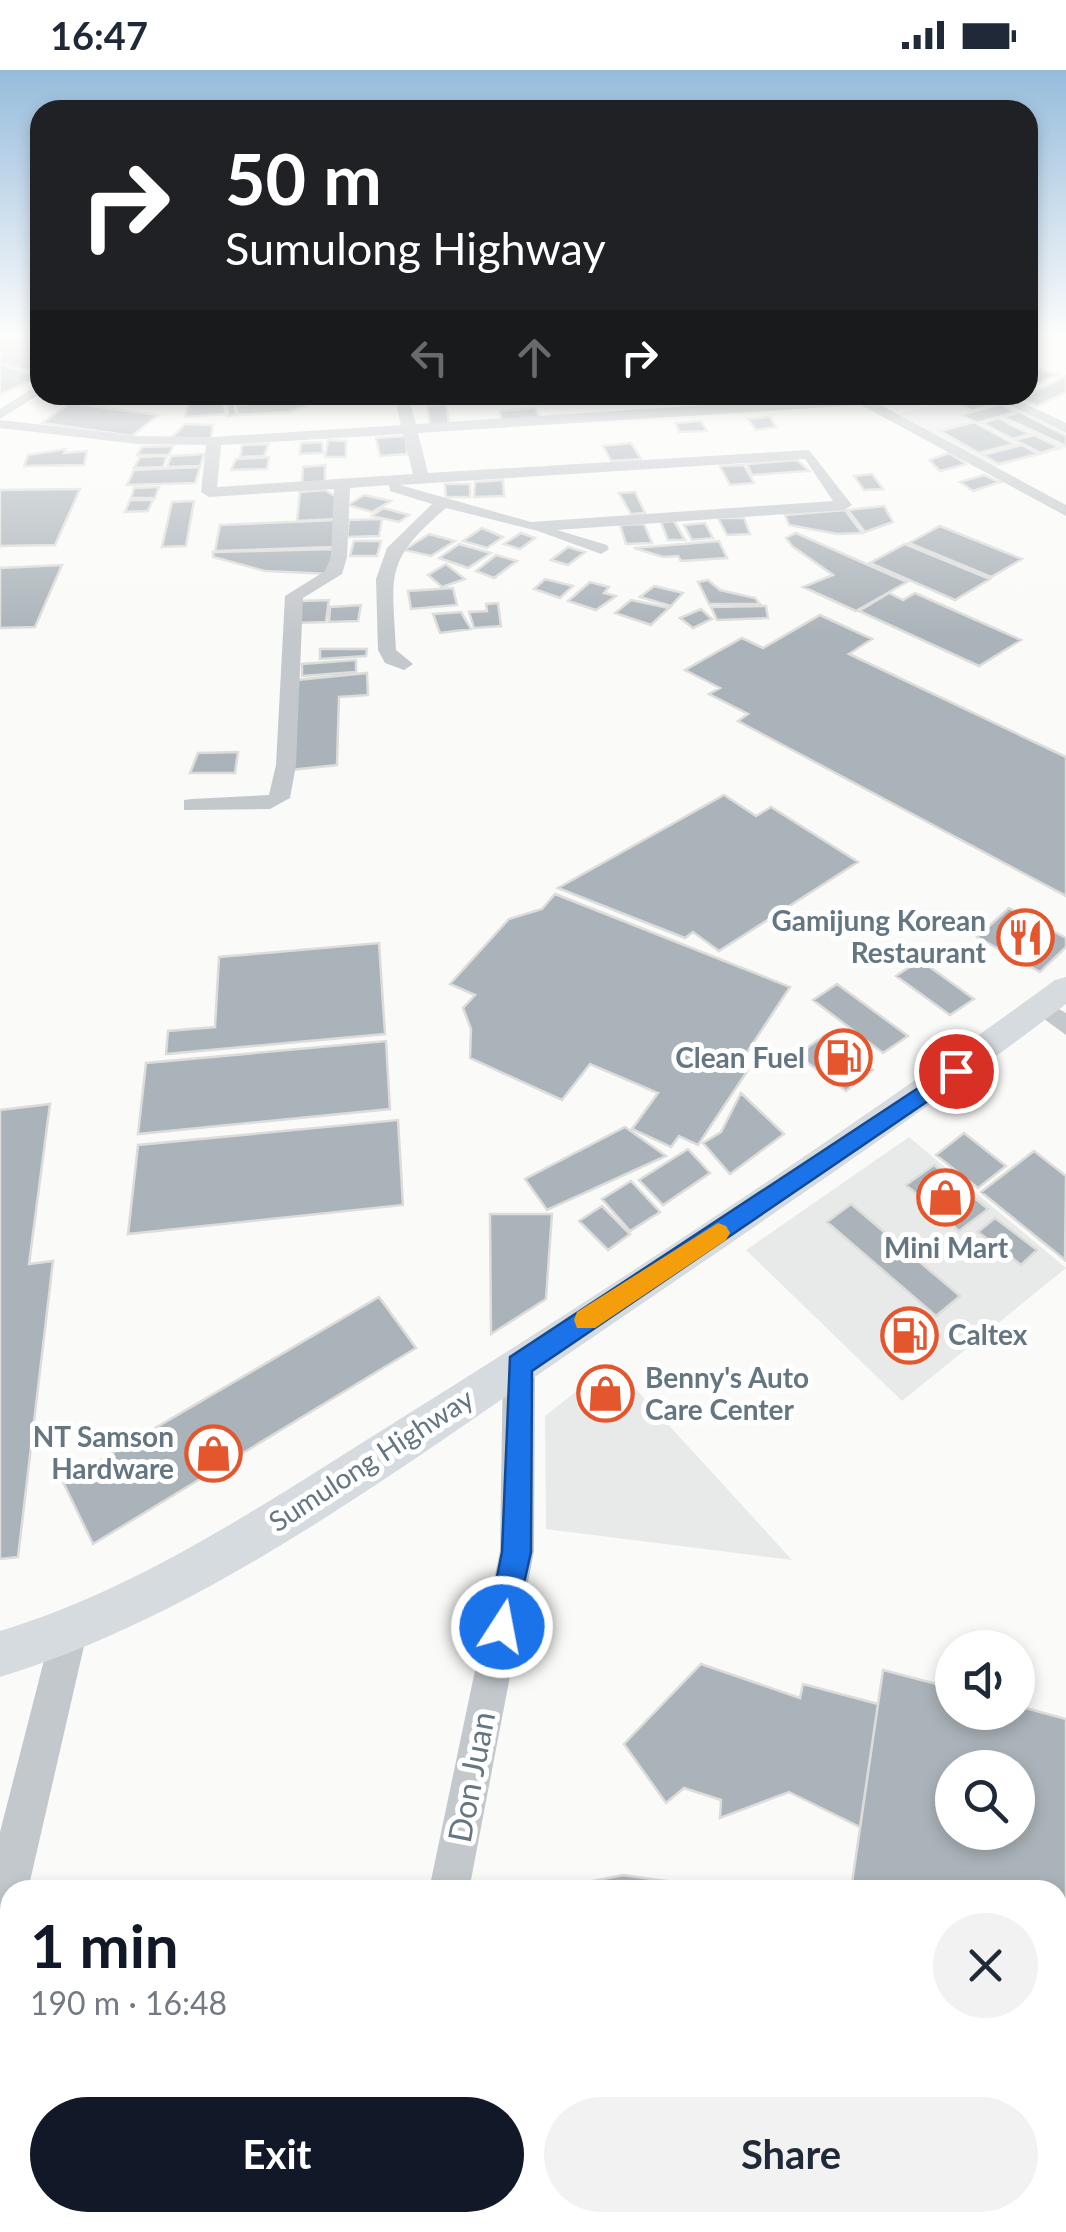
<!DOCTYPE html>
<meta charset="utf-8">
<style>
body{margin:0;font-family:Lato,sans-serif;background:#f2f2f3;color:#1f2937;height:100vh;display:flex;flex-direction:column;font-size:38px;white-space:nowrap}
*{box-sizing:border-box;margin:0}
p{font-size:32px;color:#747a83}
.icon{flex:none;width:55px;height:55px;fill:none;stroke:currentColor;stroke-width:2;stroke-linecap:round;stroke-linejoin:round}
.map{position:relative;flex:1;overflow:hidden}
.details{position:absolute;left:0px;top:1810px;width:1068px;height:352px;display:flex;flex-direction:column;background:#fff;border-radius:30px 30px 0 0;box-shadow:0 5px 15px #0003}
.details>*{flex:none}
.hud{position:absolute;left:30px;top:30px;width:1008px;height:305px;border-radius:30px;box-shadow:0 5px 15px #0003;background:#202124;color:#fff;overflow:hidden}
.fabs{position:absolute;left:935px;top:1560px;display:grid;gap:20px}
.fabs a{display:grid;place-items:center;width:100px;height:100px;border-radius:50%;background:#fff;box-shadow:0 5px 15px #0003;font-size:50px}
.pin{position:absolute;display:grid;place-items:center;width:85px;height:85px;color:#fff;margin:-42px;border:5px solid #fff;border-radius:50%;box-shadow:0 2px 10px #0007}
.me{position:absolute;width:110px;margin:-55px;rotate:11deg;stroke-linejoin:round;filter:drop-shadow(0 0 8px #0008)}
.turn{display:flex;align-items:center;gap:35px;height:210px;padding:0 30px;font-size:45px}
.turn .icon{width:130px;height:130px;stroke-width:2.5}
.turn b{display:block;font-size:70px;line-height:85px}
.lanes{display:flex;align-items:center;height:95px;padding:0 30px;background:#0003;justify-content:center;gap:50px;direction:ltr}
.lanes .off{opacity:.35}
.round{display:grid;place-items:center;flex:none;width:105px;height:105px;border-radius:52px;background:#f2f2f3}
.summary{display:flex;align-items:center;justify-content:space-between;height:170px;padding:0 30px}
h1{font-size:60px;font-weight:700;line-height:75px;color:#111827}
.cta{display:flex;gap:20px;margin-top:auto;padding:20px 30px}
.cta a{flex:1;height:115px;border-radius:60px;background:#111827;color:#fff;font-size:40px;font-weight:700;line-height:115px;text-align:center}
.cta a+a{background:#f2f2f3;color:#1f2937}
.status{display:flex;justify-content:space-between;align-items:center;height:70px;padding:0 50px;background:#fff;direction:ltr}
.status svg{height:28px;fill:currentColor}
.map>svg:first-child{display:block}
.built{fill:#e8e9e9}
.building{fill:#aab3b9;stroke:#dcdcda;stroke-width:2.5;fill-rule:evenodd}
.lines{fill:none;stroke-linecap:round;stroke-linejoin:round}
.minor{fill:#c3c8cc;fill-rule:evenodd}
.major{fill:#d6dbdf;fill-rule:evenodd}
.route{fill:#1a73e8;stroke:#114b97;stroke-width:2.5}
.slow{fill:#f59e0b}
.labels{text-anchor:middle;stroke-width:10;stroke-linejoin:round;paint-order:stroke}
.poi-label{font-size:28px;font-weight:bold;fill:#657683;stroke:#fff;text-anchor:end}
.street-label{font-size:28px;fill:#657683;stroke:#fff}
.near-street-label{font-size:32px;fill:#657683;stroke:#fff}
</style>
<div class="status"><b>16:47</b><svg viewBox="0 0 49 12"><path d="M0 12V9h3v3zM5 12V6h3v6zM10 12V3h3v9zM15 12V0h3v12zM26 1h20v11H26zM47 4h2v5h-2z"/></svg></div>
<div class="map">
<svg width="1066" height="2162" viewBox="0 0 1066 2162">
<rect width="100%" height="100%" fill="#fafaf8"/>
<path class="built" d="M973,325H991L1066,364V378L992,398L897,344Z
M909,1067L1066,1198L902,1331L746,1180Z
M612,1293L792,1490L546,1459L545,1346Z"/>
<path class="building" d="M0,264H40V305L0,293Z
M0,294L40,306V307L0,324Z
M1032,297L1057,305L1028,318V299Z
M1066,306V322L1037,336L1022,329Z
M236,325L235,330L223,331L226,344L185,347L190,326Z
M239,325H259V332L234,334L237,345L228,346L227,331H238Z
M308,325L307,336L289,342L238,345L235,335L262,333L263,327Z
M410,325H452L454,330L412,333Z
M983,326L999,333L972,341L958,333Z
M70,333L158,345L132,366L42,353Z
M446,334L449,354L430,355L427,336Z
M1000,334L1016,342L977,353L961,345Z
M535,338L540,349L502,352L500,341Z
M1020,342L1066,366V376L1003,347Z
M770,347L776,357L756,360L748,349Z
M998,348L1030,364L1013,369L982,353Z
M701,351L707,361L679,362L676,353Z
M974,352L1014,374L979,383L940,361Z
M185,354L213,355L211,369H170Z
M1034,365L1059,377L1041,383L1015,370Z
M406,366L407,384L380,386L376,368Z
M328,370L346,371V387H325Z
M322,372L323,383L300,384L301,373Z
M631,373L641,389L611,391L603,376Z
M269,374L264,386L240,387L242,375Z
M1022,375L1038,384L999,394L983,385Z
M173,376L169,385H137L142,377Z
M66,379L64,383L87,381L84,395L24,396L28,385Z
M949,383L966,394L940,401L929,390Z
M204,384L200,396L167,397L171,386Z
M167,386L163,397L134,398L140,387Z
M269,387L267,399L231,400L236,389Z
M797,390L809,401L752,405L747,394Z
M325,395V412L302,413L303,397Z
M744,395L754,413L730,415L720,396Z
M200,397L195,413L127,415L134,400Z
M872,404L883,419L864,420L854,406Z
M984,405L1000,412L973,421L960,412Z
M503,410L504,426L474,427L475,412Z
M445,414H470V427H446Z
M159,417L155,428H131L134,418Z
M80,419L55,475L0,476V420Z
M325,420L336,427L337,449L297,451L300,422Z
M635,422L645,443L631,444L619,423Z
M364,425L391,431L372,442L348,435Z
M130,430H153L148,441L125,442Z
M194,431L186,476L162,477L172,432Z
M884,436L893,452L865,462L848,440Z
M383,438L409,445L399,452L372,446Z
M845,440L862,463L837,464L789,455L785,445Z
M718,448H744L750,464L727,465Z
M382,449L379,466L347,467L349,450Z
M337,450L335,477L215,481L220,455Z
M674,451L685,470H668L661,452Z
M705,453L713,468L692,470L684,455Z
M644,454L652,473L626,474L620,455Z
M940,456L1022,489L991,507L909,473Z
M482,458L503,467L487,478L463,471Z
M521,463L535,468L520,479L504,474Z
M796,463L907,512L856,541L803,517L833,505L792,476L786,468Z
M429,464L455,471L431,486L404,480Z
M354,471H381L377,486H350Z
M719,471L727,488L681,491L678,486L663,487L634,478Z
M459,474L491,483L468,498L439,488Z
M905,474L990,509L955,530L870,493Z
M568,477L585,482L568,495L551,490Z
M333,479L330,504L265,501L213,487V482Z
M496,485L517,491L494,508L476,501Z
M446,494L465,509L442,517L428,505Z
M62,495L35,557L0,558V498Z
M545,509L573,516L560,528L534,519Z
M708,510L720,520L755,528L760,534H709L698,512Z
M590,512L609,517L604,523L616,526L596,540L568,531Z
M654,516L683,523L671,536L640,527Z
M453,518L457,535L411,539L408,521Z
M889,523L903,530L915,523L1021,570L979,596L859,541Z
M329,530L326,552L295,553L299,531Z
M631,530L669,538L651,555L615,543Z
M498,533L501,556L474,558L469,542L487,541L486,534Z
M361,535L358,551L329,552L330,537Z
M766,536L768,548L717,550L711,537Z
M701,539L712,549L693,558L680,548Z
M461,542L471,559L440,563L433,544Z
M820,545L872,569L849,584L1066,687V826L738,651L748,644L709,624L720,618L685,600L742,568L763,578Z
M320,579H367L366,586L320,589Z
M356,590V602L302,606V594Z
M367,603L368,625L339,627L337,695L290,700L297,610Z
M238,682L235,703H190L198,683Z
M724,725L756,746L771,737L858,792L719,881L693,862L685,868L558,818Z
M555,824L790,917L738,996L748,1000L698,1075L679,1066L671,1077L632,1059L658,1023L590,994L562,1030L470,988L471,959L463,938L475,925L450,914L509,849L542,839Z
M1009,838L1066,868V877L1040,902L977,867Z
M379,873L385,964L166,984L168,961L215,957L219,887Z
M920,890L974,929L950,945L896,906Z
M837,914L908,966L883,983L813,930Z
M825,965L873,1000L846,1021L797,985Z
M386,971L390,1039L138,1064L146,993Z
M741,1023L784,1064L730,1104L703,1073L721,1062Z
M50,1034L29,1194L53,1191L18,1487L0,1489V1040Z
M398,1050L403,1135L128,1164L138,1075Z
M625,1057L666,1086L547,1140L525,1109Z
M964,1063L1006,1096L978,1118L936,1085Z
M688,1079L710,1103L663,1135L639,1110Z
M1034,1081L1066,1106L1065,1190L981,1122Z
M934,1095L988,1139L959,1161L906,1115Z
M631,1111L660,1142L630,1161L602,1129Z
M851,1134L960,1226L936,1246L827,1152Z
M602,1136L630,1164L608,1180L579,1151Z
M490,1144H552L546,1229L491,1264Z
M995,1148L1037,1180L1021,1195L978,1162Z
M379,1227L416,1278L93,1474L63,1412Z
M701,1594L800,1628L803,1614L878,1634L860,1757L789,1722L720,1748L721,1730L684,1718L666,1733L624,1674Z
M883,1600L952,1618V1642H1018V1636L1066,1649V2074L1058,2070V1820H851ZM952,1698H1018V1762H952Z
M623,1805L731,1820H548Z"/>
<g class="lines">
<path class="minor" d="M1045,264H1066V272L1046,267Z
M40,314V324L0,349V339Z
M394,325H408L416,354L862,325L1066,435V446L861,335L418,363L428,403L809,380L852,435L844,440L557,460L607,475L609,479L601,484L538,461L446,438C384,491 392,503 396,580L413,594L404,600L385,593L378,580L376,509L387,478L432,434L390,421L389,415L350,418L347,487L342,504L303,528L296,695L290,728L270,739L184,740V730L192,729L269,725L276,695L285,526L325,501L331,487L334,419L209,427L201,422L206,375L138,374L0,358V350L138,366L214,367L401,355ZM403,364L413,404L217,417L221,375ZM805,389L833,431L531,452L400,415Z
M989,325H1007L1066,353V363Z
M1041,929L1066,943V965L1029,938Z
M519,1281L530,1285L535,1295L534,1481L469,1820H429L500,1481L503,1295L508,1285Z
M69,1545L82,1550L87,1563L28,1820H10V1846L0,1842V1762L51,1563L56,1550Z
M10,2137V2152H50L46,2162H0Z
M360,2152H407L405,2162H359Z
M848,2152H894V2162H848Z
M973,2152H1035L1038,2162H977Z"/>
<path class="major" d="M1066,907V934C901,1059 729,1174 558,1291C386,1408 200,1546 0,1607V1561C145,1517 273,1428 400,1349C623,1210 843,1065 1055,910Z"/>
</g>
<linearGradient id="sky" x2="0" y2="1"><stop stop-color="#96bcdc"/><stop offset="0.47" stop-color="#fdfdfc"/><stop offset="1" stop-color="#fdfdfc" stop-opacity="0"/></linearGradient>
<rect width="1066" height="566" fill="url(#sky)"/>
<path class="route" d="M956,993L963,995V1007L532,1301L531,1482L512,1567L502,1572L491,1567L487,1557L502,1482L510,1287Z"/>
<path class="slow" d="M718,1153L726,1156L730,1163L726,1170L595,1258H577L574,1250L577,1242Z"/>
<defs>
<symbol id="restaurant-ring" viewBox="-11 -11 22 22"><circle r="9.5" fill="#fff" stroke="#e4572e" stroke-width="1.5"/><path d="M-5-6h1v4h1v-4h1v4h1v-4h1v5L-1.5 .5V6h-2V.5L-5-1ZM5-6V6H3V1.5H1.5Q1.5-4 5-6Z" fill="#e4572e"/></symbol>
<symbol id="fuel-ring" viewBox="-11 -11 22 22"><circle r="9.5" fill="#fff" stroke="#e4572e" stroke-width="1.5"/><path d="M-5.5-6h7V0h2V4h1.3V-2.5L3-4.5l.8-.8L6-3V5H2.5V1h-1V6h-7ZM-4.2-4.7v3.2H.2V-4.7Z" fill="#e4572e"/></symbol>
<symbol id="shop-ring" viewBox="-11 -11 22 22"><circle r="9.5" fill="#fff" stroke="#e4572e" stroke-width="1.5"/><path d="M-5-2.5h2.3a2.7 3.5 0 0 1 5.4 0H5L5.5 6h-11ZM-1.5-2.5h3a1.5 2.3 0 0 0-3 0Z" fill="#e4572e"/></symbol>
</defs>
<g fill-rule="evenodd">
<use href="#restaurant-ring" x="994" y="836" width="63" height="63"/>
<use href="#fuel-ring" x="812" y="956" width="63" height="63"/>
<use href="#shop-ring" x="914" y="1096" width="63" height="63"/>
<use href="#fuel-ring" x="878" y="1234" width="63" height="63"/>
<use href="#shop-ring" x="574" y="1292" width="63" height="63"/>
<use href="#shop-ring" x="182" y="1352" width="63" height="63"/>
</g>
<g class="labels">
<g class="poi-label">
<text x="986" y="861">Gamijung Korean<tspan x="986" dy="32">Restaurant</tspan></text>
<text x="805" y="998">Clean Fuel</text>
<text x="946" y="1188" text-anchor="middle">Mini Mart</text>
<text x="948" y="1275" text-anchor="start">Caltex</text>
<text x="645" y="1318" text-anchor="start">Benny's Auto<tspan x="645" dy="32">Care Center</tspan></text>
<text x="174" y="1377">NT Samson<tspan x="174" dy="32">Hardware</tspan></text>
</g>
<g class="street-label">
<text transform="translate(371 1390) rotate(-33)" y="10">Sumulong Highway</text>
</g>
<g class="near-street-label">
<text transform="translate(472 1707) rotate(-79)" y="11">Don Juan</text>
</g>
</g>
</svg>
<div class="fabs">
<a><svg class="icon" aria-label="sound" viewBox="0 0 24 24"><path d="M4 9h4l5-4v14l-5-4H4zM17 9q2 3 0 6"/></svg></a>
<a><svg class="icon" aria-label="search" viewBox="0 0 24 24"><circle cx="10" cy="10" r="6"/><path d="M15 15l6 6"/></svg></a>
</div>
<div class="pin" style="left:956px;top:1001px;background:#d93025"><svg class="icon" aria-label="arrive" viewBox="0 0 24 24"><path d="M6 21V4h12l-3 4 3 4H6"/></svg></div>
<svg class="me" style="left:502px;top:1557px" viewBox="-20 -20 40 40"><circle r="17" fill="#1a73e8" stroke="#fff" stroke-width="3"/><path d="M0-11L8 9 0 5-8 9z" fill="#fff"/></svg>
<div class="hud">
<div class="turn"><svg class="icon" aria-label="right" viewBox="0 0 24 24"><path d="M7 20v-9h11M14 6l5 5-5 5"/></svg><div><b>50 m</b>Sumulong Highway</div></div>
<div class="lanes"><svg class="icon off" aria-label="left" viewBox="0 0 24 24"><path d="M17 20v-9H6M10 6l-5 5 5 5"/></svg><svg class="icon off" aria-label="ahead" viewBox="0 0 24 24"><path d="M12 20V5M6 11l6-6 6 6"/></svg><svg class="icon" aria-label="right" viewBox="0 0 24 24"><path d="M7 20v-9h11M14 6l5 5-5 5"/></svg></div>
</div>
<section class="details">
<div class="summary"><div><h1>1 min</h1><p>190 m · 16:48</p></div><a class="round"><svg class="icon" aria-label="close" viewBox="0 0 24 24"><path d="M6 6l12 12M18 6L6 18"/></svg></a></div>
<div class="cta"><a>Exit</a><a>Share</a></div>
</section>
</div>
